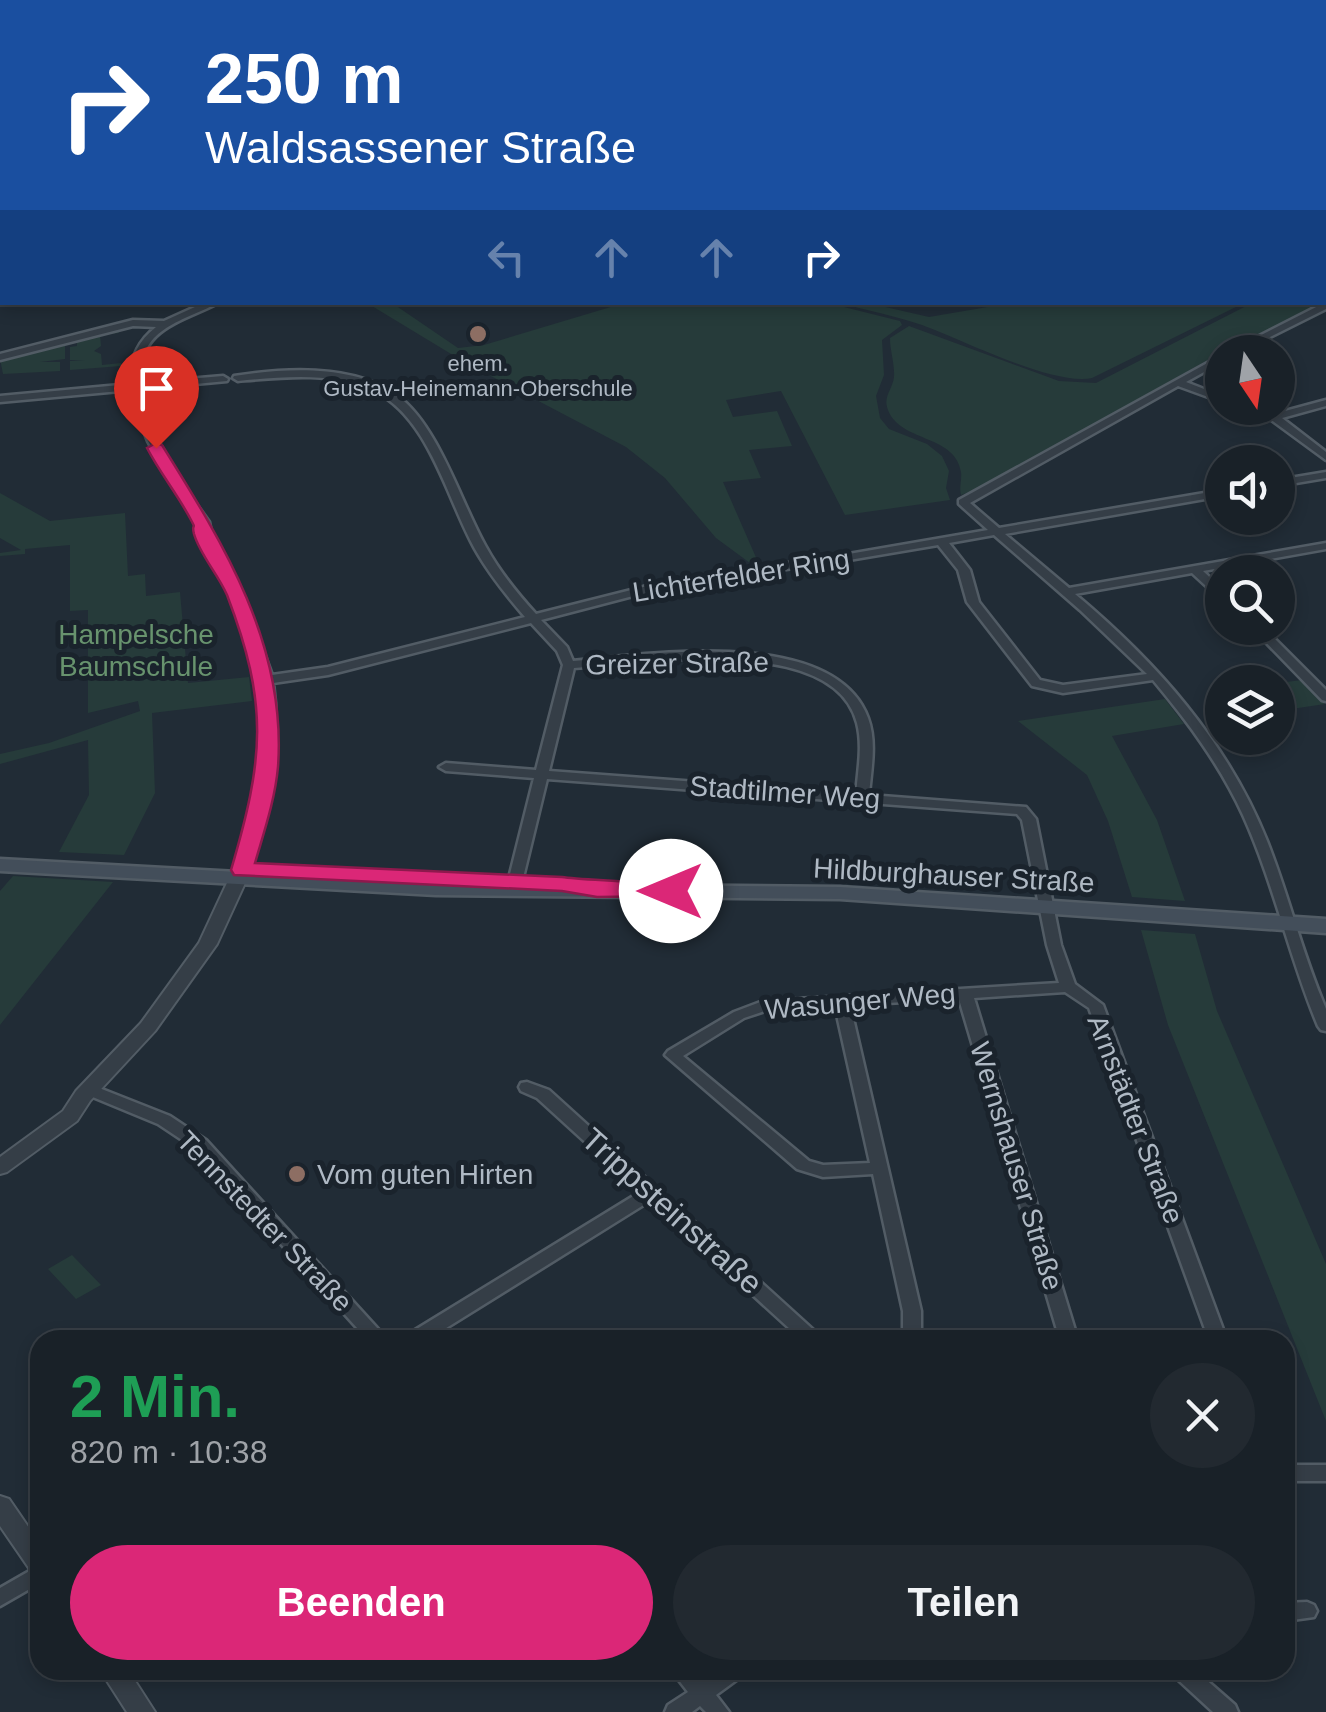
<!DOCTYPE html>
<html lang="de">
<meta charset="utf-8">
<style>
body{margin:0;font-family:Helvetica,sans-serif;background:#222930;color:#f1f3f6;height:100vh;display:flex;flex-direction:column;font-size:38px;white-space:nowrap}
*{box-sizing:border-box;margin:0}
p{font-size:32px;color:#9fa3a8}
.icon{flex:none;width:55px;height:55px;fill:none;stroke:currentColor;stroke-width:2;stroke-linecap:round;stroke-linejoin:round}
.map{position:relative;flex:1;overflow:hidden}
.details{position:absolute;left:30px;top:1330px;width:1265px;height:350px;display:flex;flex-direction:column;background:#192128;border-radius:30px;box-shadow:0 5px 15px #0003,0 0 0 2px #373e45}
.details>*{flex:none}
.hud{position:absolute;left:0px;top:0px;width:1328px;height:305px;box-shadow:0 5px 15px #0003,0 0 0 2px #373e45;background:#1a4fa0;color:#fff;overflow:hidden}
.needle{width:65px;rotate:167deg}
.tools{position:absolute;left:1205px;top:335px;display:grid;gap:20px}
.tools a{display:grid;place-items:center;width:90px;height:90px;border-radius:50%;background:#192128;box-shadow:0 5px 15px #0003,0 0 0 2px #373e45;font-size:50px}
.pin{position:absolute;display:grid;place-items:center;width:85px;height:85px;color:#fff;margin:-102px -42px;border-radius:50% 50% 50% 0;rotate:-45deg;box-shadow:0 0 10px #0007}
.pin .icon{rotate:45deg}
.me{position:absolute;width:110px;margin:-55px;rotate:270deg;stroke-linejoin:round;filter:drop-shadow(0 0 8px #0008)}
.turn{display:flex;align-items:center;gap:35px;height:210px;padding:0 40px;font-size:45px}
.turn .icon{width:130px;height:130px;stroke-width:2.5}
.turn b{display:block;font-size:70px;line-height:85px}
.lanes{display:flex;align-items:center;height:95px;padding:0 40px;background:#0003;justify-content:center;gap:50px;direction:ltr}
.lanes .off{opacity:.35}
.round{display:grid;place-items:center;flex:none;width:105px;height:105px;border-radius:52px;background:#222930}
.headline{display:flex;align-items:center;justify-content:space-between;height:170px;padding:0 40px}
h1{font-size:60px;font-weight:800;line-height:75px;color:#1e9e55}
.primary-button{display:flex;gap:20px;margin-top:auto;padding:20px 40px}
.primary-button a{flex:1;height:115px;border-radius:60px;background:#db2777;color:#fff;font-size:40px;font-weight:800;line-height:115px;text-align:center}
.primary-button a+a{background:#222930;color:#f1f3f6}
.map>svg:first-child{display:block}
.green{fill:#263b3a}
.lines{fill:none;stroke-linecap:round;stroke-linejoin:round}
.minor-casing{stroke:#525c65;stroke-width:5}
.tertiary-casing{stroke:#525c65;stroke-width:4}
.secondary-casing{stroke:#525c65;stroke-width:5}
.primary-casing{stroke:#3e4751;stroke-width:25}
.minor{fill:#353e47;fill-rule:evenodd}
.tertiary{fill:#353e47;fill-rule:evenodd}
.secondary{fill:#434e5a;fill-rule:evenodd}
.primary{stroke:#535d67;stroke-width:20}
.route{fill:#db2777;stroke:#8e194d;stroke-width:2.5}
.education-dot{fill:#8d6e63;stroke:#1a232c;stroke-width:4}
.labels{text-anchor:middle;stroke-width:10;stroke-linejoin:round;paint-order:stroke}
.far-poi-label{font-size:22px;fill:#afb9c4;stroke:#1a232c}
.street-label{font-size:28px;fill:#afb9c4;stroke:#1a232c}
.park-label{font-size:28px;fill:#68936e;stroke:#1a232c}
.poi-label{font-size:28px;fill:#afb9c4;stroke:#1a232c;text-anchor:start}
.near-street-label{font-size:32px;fill:#afb9c4;stroke:#1a232c}
</style>
<div class="map">
<svg width="1326" height="1712" viewBox="0 0 1326 1712">
<rect width="100%" height="100%" fill="#212c36"/>
<path class="green" d="M367,303H392L458,348L484,345L624,303H828L900,321L902,325L882,340L884,375L876,396L880,418L889,429L927,444L942,456L949,471L946,488L950,500L845,515L781,391L726,400L733,417L777,411L792,446L749,450L761,478L723,482L758,562L750,563L716,538L665,478L626,447L466,363Z
M1011,303V302L1244,303L1092,378C1053,386 963,340 922,325C895,316 867,310 839,303H868L929,317Z
M1252,303H1323L1222,352L978,489L961,495C959,487 962,480 961,472C955,433 897,443 887,407C884,395 893,388 894,377C895,365 890,351 890,338L909,326L1059,381L1096,383Z
M118,330L119,333L100,335L101,346L94,351L101,354L102,365L121,363V366L70,370V361L85,360H70V347L77,346V339Z
M65,342V359L40,362H60V371L3,374L0,359Z
M0,493L50,521L125,513L128,576L145,574L146,596L180,592L188,683L249,677L252,701L152,713L155,793L124,855L59,852L89,795L88,740L0,764V754L49,743L140,711L138,701L88,713V610L70,611V545L25,549V554L0,556V553L21,550L0,538Z
M1302,680L1325,704L1278,711V683Z
M1165,699L1184,724L1112,736L1157,820L1185,901L1132,897L1108,821L1087,775L1018,721Z
M13,876L113,882L0,1025V891Z
M1141,930L1195,934L1217,1011L1326,1264V1421L1168,1025Z
M72,1255L101,1285L76,1299L48,1269Z"/>
<g class="lines">
<defs>
<path id="minor" d="M206,302H220C182,322 136,328 141,383L223,376L228,379L227,381L141,389V393L158,441L184,487L209,522L213,541L249,612L272,675L328,667L525,617C507,596 489,574 475,549C447,499 429,417 374,391C333,371 282,377 238,381L233,378L234,376C285,368 355,364 398,396C439,427 461,503 486,547C499,571 517,593 536,614L675,579L843,555L988,530L959,504V500L1222,355V362L1186,382L1222,396V402L1178,386L970,503L999,528L1222,490V496L1005,534L1069,588L1326,543V549L1203,571L1222,589V599L1218,597L1192,573L1075,594C1156,662 1227,741 1267,841C1289,896 1302,954 1326,1009V1031L1321,1030L1318,1026C1289,957 1274,883 1243,815C1220,765 1188,722 1153,680L1063,693L1032,686L967,602L958,570L938,545L843,561L675,585L541,620L567,647L573,661C649,654 834,626 868,718C877,742 871,770 869,795L1026,807L1036,819L1061,945L1075,984L1103,1005L1227,1340H1209L1089,1008L1065,992L974,998L1078,1340H1060L959,999L850,1005L921,1311V1340H903V1311L873,1174L823,1177L797,1169L665,1055L668,1051L734,1012L763,1001L1059,983L1047,945L1022,820L1017,814L547,779L520,890L518,893H508L506,890L534,778L446,771L439,767L446,763L536,770L563,665L557,651L531,623L328,675L273,683C282,746 269,809 249,870L242,874L237,873L235,870L251,818L262,760L263,701L259,674L232,599L202,541L197,522L173,487L148,441L138,416L131,390L0,402V396L131,384C129,360 137,342 156,327L133,326L0,360V354L133,320L164,321ZM994,535L1080,610L1147,674L1063,685L1040,680L979,602L970,570L949,543ZM684,659C736,659 840,657 857,723C863,746 858,770 856,794L549,771L574,668ZM835,1006L870,1163L823,1165L809,1161L683,1056L744,1018L765,1011Z
M1326,302V309L1240,352H1228Z
M1326,400V406L1282,418L1326,452V460L1270,419L1242,408H1256L1274,414Z
M1326,472V478L1278,486V480Z
M1252,628H1264L1326,690V701L1322,700Z
M527,1082L549,1090L819,1335L822,1340H802L650,1201L427,1340H404L407,1335L640,1192L537,1098L521,1091L519,1087L521,1083Z
M89,1084L170,1116L206,1140L388,1340H368L194,1148L158,1124L83,1093L81,1089L83,1085Z
M1285,1465H1326V1481H1285Z
M40,1565V1583L0,1606V1588Z
M1307,1602L1314,1605L1317,1611L1314,1617L1285,1621V1603Z
M671,1670H694L704,1681L719,1670H745L742,1676L716,1695L729,1712H706L700,1706L692,1712H665L668,1705L688,1692Z
M1171,1670H1195L1235,1705L1238,1712H1213L1174,1676Z"/>
<path id="tertiary" d="M242,865L251,870L217,944L155,1031L90,1101L77,1121L7,1172L0,1174V1157L63,1111L76,1091L141,1023L199,943L233,870Z
M0,1496L9,1499L40,1544V1574L31,1571L0,1526Z
M100,1670H128L155,1712H127Z"/>
<path id="secondary" d="M0,859L436,883L840,887L1326,919V933L840,899L436,895L0,871Z"/>
<path id="primary" d="M162,2L167,0
M0,100L2,99"/>
</defs>
<use href="#minor" class="minor-casing"/>
<use href="#tertiary" class="tertiary-casing"/>
<use href="#secondary" class="secondary-casing"/>
<use href="#primary" class="primary-casing"/>
<use href="#minor" class="minor"/>
<use href="#tertiary" class="tertiary"/>
<use href="#secondary" class="secondary"/>
<use href="#primary" class="primary"/>
</g>
<path class="route" d="M156,443L162,445C223,543 287,645 278,767C275,800 264,832 255,863L562,877C585,881 673,881 682,891L679,896L597,897L562,891L234,875L231,870C264,758 269,705 227,595C218,574 200,555 194,534C191,522 197,531 191,520C178,495 160,473 147,448Z"/>
<g class="education-dot">
<circle cx="478" cy="334" r="10"/>
<circle cx="297" cy="1174" r="10"/>
</g>
<g class="labels">
<g class="far-poi-label">
<text x="478" y="371">ehem.<tspan x="478" dy="25">Gustav-Heinemann-Oberschule</tspan></text>
</g>
<g class="street-label">
<text transform="translate(741 575) rotate(-9)" y="10">Lichterfelder Ring</text>
<text transform="translate(677 663) rotate(-1)" y="10">Greizer Straße</text>
<text transform="translate(785 792) rotate(4)" y="10">Stadtilmer Weg</text>
<text transform="translate(954 875) rotate(3)" y="10">Hildburghauser Straße</text>
<text transform="translate(860 1001) rotate(-5)" y="10">Wasunger Weg</text>
<text transform="translate(1136 1119) rotate(69)" y="10">Arnstädter Straße</text>
<text transform="translate(1017 1166) rotate(73)" y="10">Wernshauser Straße</text>
<text transform="translate(265 1221) rotate(46)" y="10">Tennstedter Straße</text>
</g>
<g class="park-label">
<text x="136" y="644">Hampelsche<tspan x="136" dy="32">Baumschule</tspan></text>
</g>
<g class="poi-label">
<text x="317" y="1184">Vom guten Hirten</text>
</g>
<g class="near-street-label">
<text transform="translate(672 1211) rotate(42)" y="11">Trippsteinstraße</text>
</g>
</g>
</svg>
<div class="tools">
<a><svg class="needle" viewBox="-14 -14 28 28"><path d="M0-13l5 13h-10z" fill="#e53935"/><path d="M0 13l5-13h-10z" fill="#9fa3a8"/></svg></a>
<a><svg class="icon" aria-label="sound" viewBox="0 0 24 24"><path d="M4 9h4l5-4v14l-5-4H4zM17 9q2 3 0 6"/></svg></a>
<a><svg class="icon" aria-label="search" viewBox="0 0 24 24"><circle cx="10" cy="10" r="6"/><path d="M15 15l6 6"/></svg></a>
<a><svg class="icon" aria-label="layers" viewBox="0 0 24 24"><path d="M12 4l9 5-9 5-9-5zM3 14l9 5 9-5"/></svg></a>
</div>
<div class="pin" style="left:156px;top:448px;background:#d93025"><svg class="icon" aria-label="arrive" viewBox="0 0 24 24"><path d="M6 21V4h12l-3 4 3 4H6"/></svg></div>
<svg class="me" style="left:671px;top:891px" viewBox="-20 -20 40 40"><circle r="19" fill="#fff"/><path d="M0-13L10 11 0 6-10 11z" fill="#db2777"/></svg>
<div class="hud">
<div class="turn"><svg class="icon" aria-label="right" viewBox="0 0 24 24"><path d="M7 20v-9h11M14 6l5 5-5 5"/></svg><div><b>250 m</b>Waldsassener Straße</div></div>
<div class="lanes"><svg class="icon off" aria-label="left" viewBox="0 0 24 24"><path d="M17 20v-9H6M10 6l-5 5 5 5"/></svg><svg class="icon off" aria-label="ahead" viewBox="0 0 24 24"><path d="M12 20V5M6 11l6-6 6 6"/></svg><svg class="icon off" aria-label="ahead" viewBox="0 0 24 24"><path d="M12 20V5M6 11l6-6 6 6"/></svg><svg class="icon" aria-label="right" viewBox="0 0 24 24"><path d="M7 20v-9h11M14 6l5 5-5 5"/></svg></div>
</div>
<section class="details">
<div class="headline"><div><h1>2 Min.</h1><p>820 m · 10:38</p></div><a class="round"><svg class="icon" aria-label="close" viewBox="0 0 24 24"><path d="M6 6l12 12M18 6L6 18"/></svg></a></div>
<div class="primary-button"><a>Beenden</a><a>Teilen</a></div>
</section>
</div>
